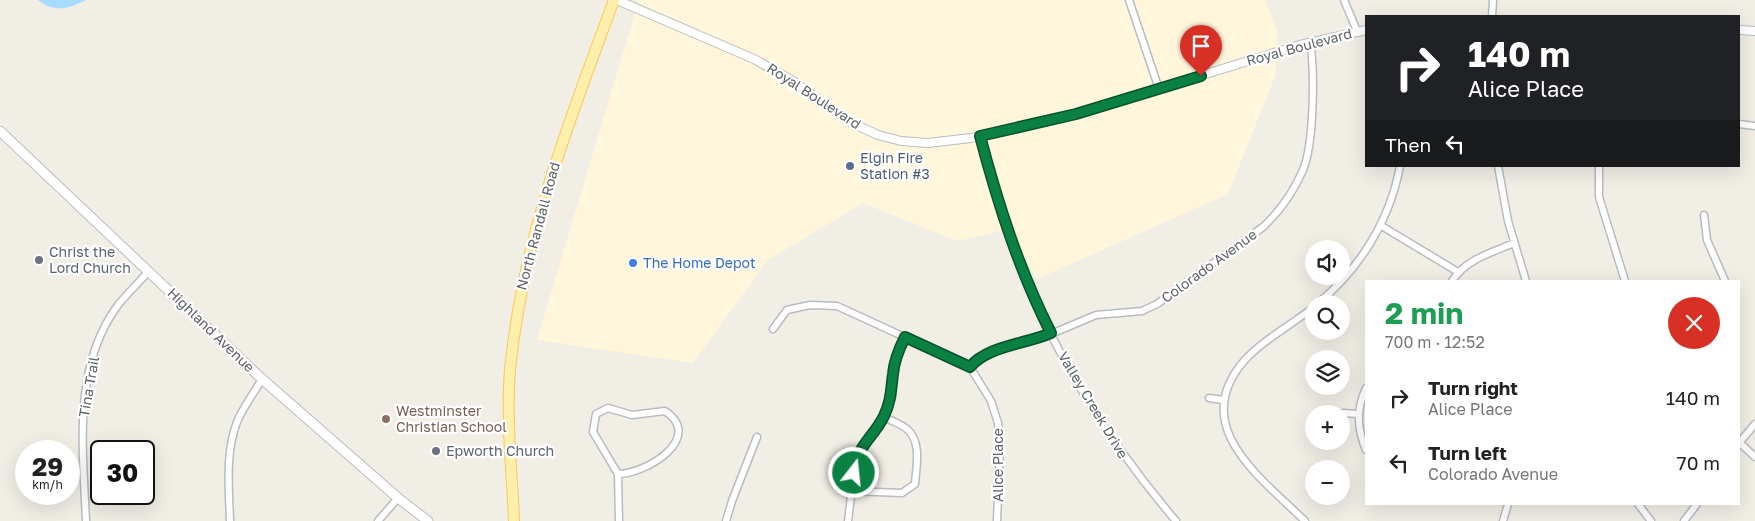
<!DOCTYPE html>
<meta charset="utf-8">
<style>
body{margin:0;font-family:"Golos Text",sans-serif;background:#f2f2f2;color:#222;height:100vh;display:flex;flex-direction:column;font-size:19px;white-space:nowrap}
*{box-sizing:border-box;margin:0}
p{font-size:16px;color:#767676}
.icon{flex:none;width:28px;height:28px;fill:none;stroke:currentColor;stroke-width:2;stroke-linecap:round;stroke-linejoin:round}
.map{position:relative;flex:1;overflow:hidden}
.side{position:absolute;left:1365px;top:280px;width:375px;height:225px;display:flex;flex-direction:column;background:#fff;border-radius:0px;box-shadow:0 5px 20px #0002}
.side>*{flex:none}
.banner{position:absolute;left:1365px;top:15px;width:375px;height:152px;border-radius:0px;box-shadow:0 5px 20px #0002;background:#202124;color:#fff;overflow:hidden}
.buttons{position:absolute;left:1305px;top:240px;display:grid;gap:10px}
.buttons a{display:grid;place-items:center;width:45px;height:45px;border-radius:50%;background:#fff;box-shadow:0 5px 20px #0002;font-size:25px}
.speed{position:absolute;left:15px;top:440px;display:flex;gap:10px;font-size:25px;font-weight:700;text-align:center}
.speed>*{display:grid;place-content:center;width:65px;height:65px;border-radius:50%;background:#fff;box-shadow:0 5px 20px #0002;line-height:1}
.speed small{font-size:12px;font-weight:400}
.speed .limit{border:2px solid #111;border-radius:8px;background:#fff;color:#111}
.pin{position:absolute;display:grid;place-items:center;width:42px;height:42px;color:#fff;margin:-51px -21px;border-radius:50% 50% 50% 0;rotate:-45deg;box-shadow:0 0 5px #0007}
.pin .icon{rotate:45deg}
.me{position:absolute;width:55px;margin:-28px;rotate:16deg;stroke-linejoin:round;filter:drop-shadow(0 0 4px #0008)}
.turn{display:flex;align-items:center;gap:18px;height:105px;padding:0 20px;font-size:22px}
.turn .icon{width:65px;height:65px;stroke-width:2.5}
.turn b{display:block;font-size:35px;line-height:42px}
.then{display:flex;align-items:center;height:48px;padding:0 20px;background:#0003;gap:10px;font-size:19px}
.round{display:grid;place-items:center;flex:none;width:52px;height:52px;border-radius:26px;background:#f2f2f2}
.headline{display:flex;align-items:center;justify-content:space-between;height:85px;padding:0 20px}
h1{font-size:30px;font-weight:700;line-height:38px;color:#1e9e55}
ul{padding:0;list-style:none}
li{display:flex;align-items:center;gap:15px;height:65px;padding:0 20px}
li div{flex:1}
li b{display:block;font-size:19px}
li em{font-style:normal}
.map>svg:first-child{display:block}
.commercial{fill:#fff6dc}
.water{fill:#a7dbff}
.lines{fill:none;stroke-linecap:round;stroke-linejoin:round}
.minor-casing{stroke:#b8bcc0;stroke-width:9}
.tertiary-casing{stroke:#b8bcc0;stroke-width:10}
.secondary-casing{stroke:#b9bdc2;stroke-width:11}
.primary-casing{stroke:#fcc853;stroke-width:12}
.minor{stroke:#fff;stroke-width:6}
.tertiary{stroke:#fff;stroke-width:8}
.secondary{stroke:#fff;stroke-width:9}
.primary{stroke:#ffefac;stroke-width:10}
.route-casing{stroke:#07532c;stroke-width:12}
.route{stroke:#0b8043;stroke-width:9}
.service-dot{fill:#5c6f8a;stroke:#fff;stroke-width:2}
.worship-dot{fill:#6b7280;stroke:#fff;stroke-width:2}
.shop-dot{fill:#3f7fe0;stroke:#fff;stroke-width:2}
.education-dot{fill:#8d6e63;stroke:#fff;stroke-width:2}
.labels{text-anchor:middle;stroke-width:4.5;stroke-linejoin:round;paint-order:stroke}
.street-label{font-size:14px;fill:#5d6267;stroke:#fff}
.service-label{font-size:14px;fill:#4e5e75;stroke:#fff;text-anchor:start}
.worship-label{font-size:14px;fill:#5b616d;stroke:#fff;text-anchor:start}
.shop-label{font-size:14px;fill:#366cbe;stroke:#fff;text-anchor:start}
.education-label{font-size:14px;fill:#785e54;stroke:#fff;text-anchor:start}
</style>
<div class="map">
<svg width="1755" height="521" viewBox="0 0 1755 521">
<rect width="100%" height="100%" fill="#f1eee6"/>
<path class="commercial" d="M639,0H1265L1277,31L1276,74L1228,194L1037,279L1007,230L957,241L863,203L768,260L693,363L537,340Z"/>
<path class="water" d="M38,0H86C68,9 54,13 38,0Z"/>
<g class="lines">
<defs>
<path id="minor" d="M1129,0L1159,89
M1344,0L1357,31
M1492,16L1493,0
M1739,124L1755,126
M980,136C990,173 999,210 1012,245C1049,346 1106,439 1176,521
M1498,166L1508,221L1526,281
M1599,166V197L1625,281
M1704,215L1707,240L1725,281
M1380,225L1458,272
M1452,281C1466,259 1491,253 1514,243
M1317,304C1360,269 1390,220 1400,166
M773,329L787,310L810,305L837,306L970,367L991,401L998,423L1000,444L997,521
M970,367L977,359L990,352L1039,339L1096,315L1142,311L1157,304L1263,227C1280,211 1294,191 1303,170C1314,144 1315,70 1310,43
M1366,388C1356,410 1357,428 1366,450
M1209,398L1223,400
M608,408L632,415L665,411C705,438 646,474 618,474L593,432L596,414Z
M1343,413L1358,414
M1739,442L1755,457
M1739,443L1755,424
M618,474L619,521
M851,491L902,493L915,484C916,468 922,443 908,430C902,424 891,421 884,417
M1638,504L1651,521
M86,521C83,449 72,367 118,305C128,293 139,282 149,271
M230,521C229,489 225,453 237,422C243,407 254,393 262,379
M378,521L398,498
M726,521L732,501L757,437
M848,521L856,455L884,417L892,397L893,374L898,353L905,337
M1305,521C1260,477 1188,426 1244,361C1260,342 1294,323 1314,307
M1503,521L1508,504
M1684,521L1697,504"/>
<path id="tertiary" d="M617,0L754,59L793,81L850,122L878,135L901,141L928,143L971,138L1076,114L1300,45L1366,30
M1739,30L1755,31"/>
<path id="secondary" d="M0,131L262,379L398,498L428,521"/>
<path id="primary" d="M514,521C512,471 506,419 510,370C523,237 568,125 614,0"/>
</defs>
<use href="#minor" class="minor-casing"/>
<use href="#tertiary" class="tertiary-casing"/>
<use href="#secondary" class="secondary-casing"/>
<use href="#primary" class="primary-casing"/>
<use href="#minor" class="minor"/>
<use href="#tertiary" class="tertiary"/>
<use href="#secondary" class="secondary"/>
<use href="#primary" class="primary"/>
</g>
<g class="lines">
<defs>
<path id="route" d="M854,473C858,443 872,440 884,416C891,402 891,389 893,374C894,361 899,349 905,337L970,367C987,346 1026,344 1051,333C1019,270 998,204 980,136L1076,114L1201,76"/>
</defs>
<use href="#route" class="route-casing"/>
<use href="#route" class="route"/>
</g>
<circle class="service-dot" cx="850" cy="166" r="5"/>
<g class="worship-dot">
<circle cx="39" cy="260" r="5"/>
<circle cx="436" cy="451" r="5"/>
</g>
<circle class="shop-dot" cx="633" cy="263" r="5"/>
<circle class="education-dot" cx="386" cy="419" r="5"/>
<g class="labels">
<g class="street-label">
<text transform="translate(1299 47) rotate(-15)" y="5">Royal Boulevard</text>
<text transform="translate(814 96) rotate(33)" y="5">Royal Boulevard</text>
<text transform="translate(538 226) rotate(-75)" y="5">North Randall Road</text>
<text transform="translate(1209 266) rotate(-36)" y="5">Colorado Avenue</text>
<text transform="translate(211 330) rotate(44)" y="5">Highland Avenue</text>
<text transform="translate(89 387) rotate(-80)" y="5">Tina Trail</text>
<text transform="translate(1093 405) rotate(59)" y="5">Valley Creek Drive</text>
<text transform="translate(998 465) rotate(-90)" y="5">Alice Place</text>
</g>
<g class="service-label">
<text x="860" y="163">Elgin Fire<tspan x="860" dy="16">Station #3</tspan></text>
</g>
<g class="worship-label">
<text x="49" y="257">Christ the<tspan x="49" dy="16">Lord Church</tspan></text>
<text x="446" y="456">Epworth Church</text>
</g>
<g class="shop-label">
<text x="643" y="268">The Home Depot</text>
</g>
<g class="education-label">
<text x="396" y="416">Westminster<tspan x="396" dy="16">Christian School</tspan></text>
</g>
</g>
</svg>
<div class="buttons">
<a><svg class="icon" aria-label="sound" viewBox="0 0 24 24"><path d="M4 9h4l5-4v14l-5-4H4zM17 9q2 3 0 6"/></svg></a>
<a><svg class="icon" aria-label="search" viewBox="0 0 24 24"><circle cx="10" cy="10" r="6"/><path d="M15 15l6 6"/></svg></a>
<a><svg class="icon" aria-label="layers" viewBox="0 0 24 24"><path d="M12 4l9 5-9 5-9-5zM3 14l9 5 9-5"/></svg></a>
<a>+</a>
<a>−</a>
</div>
<div class="speed"><div>29<small>km/h</small></div><div class="limit">30</div></div>
<div class="pin" style="left:1201px;top:76px;background:#d93025"><svg class="icon" aria-label="arrive" viewBox="0 0 24 24"><path d="M6 21V4h12l-3 4 3 4H6"/></svg></div>
<svg class="me" style="left:854px;top:473px" viewBox="-20 -20 40 40"><circle r="17" fill="#0b8043" stroke="#fff" stroke-width="3"/><path d="M0-11L8 9 0 5-8 9z" fill="#fff"/></svg>
<div class="banner">
<div class="turn"><svg class="icon" aria-label="right" viewBox="0 0 24 24"><path d="M7 20v-9h11M14 6l5 5-5 5"/></svg><div><b>140 m</b>Alice Place</div></div>
<div class="then">Then<svg class="icon" aria-label="left" viewBox="0 0 24 24"><path d="M17 20v-9H6M10 6l-5 5 5 5"/></svg></div>
</div>
<section class="side">
<div class="headline"><div><h1>2 min</h1><p>700 m · 12:52</p></div><a class="round" style="background:#d93025;color:#fff"><svg class="icon" aria-label="close" viewBox="0 0 24 24"><path d="M6 6l12 12M18 6L6 18"/></svg></a></div>
<ul>
<li><svg class="icon" aria-label="right" viewBox="0 0 24 24"><path d="M7 20v-9h11M14 6l5 5-5 5"/></svg><div><b>Turn right</b><p>Alice Place</p></div><em>140 m</em></li>
<li><svg class="icon" aria-label="left" viewBox="0 0 24 24"><path d="M17 20v-9H6M10 6l-5 5 5 5"/></svg><div><b>Turn left</b><p>Colorado Avenue</p></div><em>70 m</em></li>
</ul>
</section>
</div>
